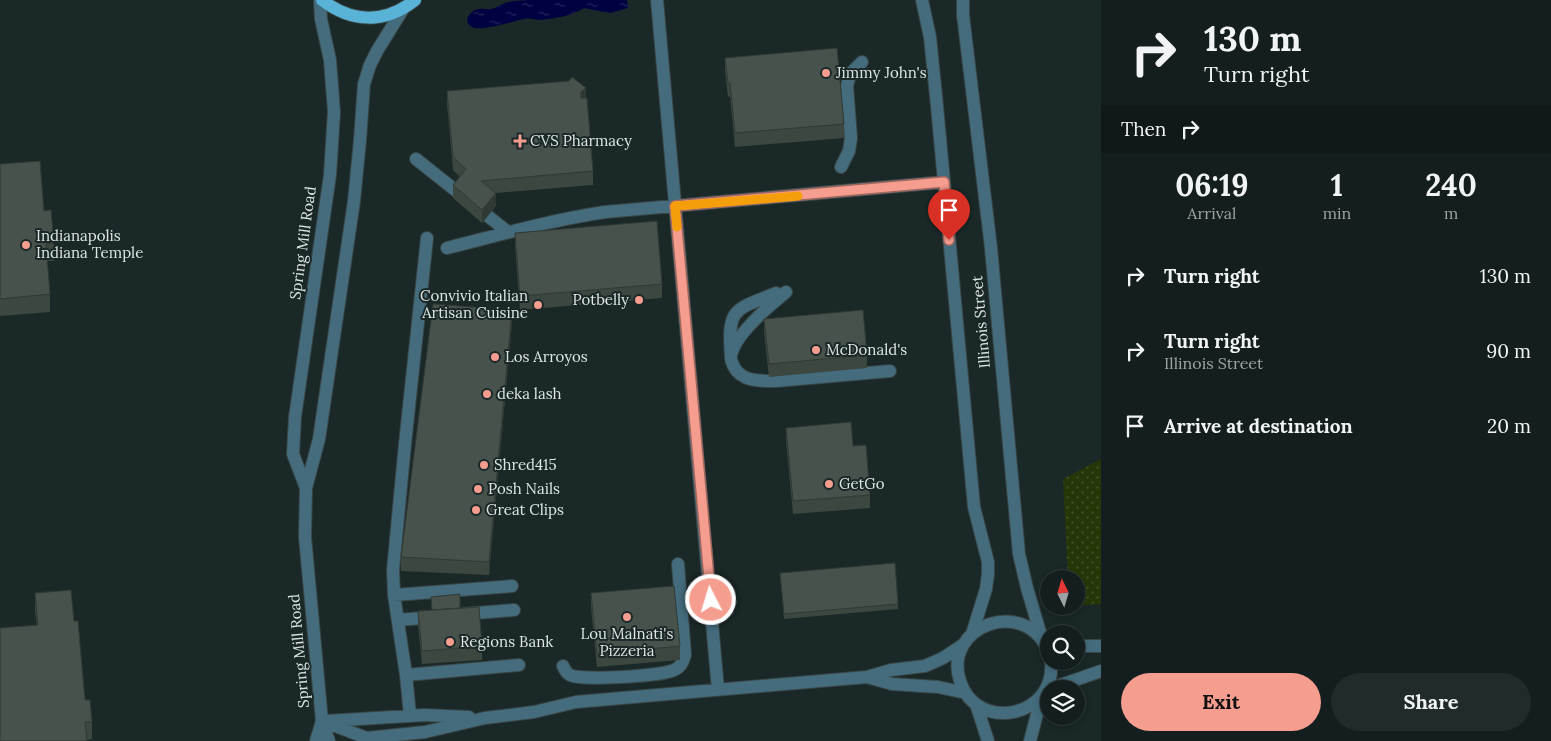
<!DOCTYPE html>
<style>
body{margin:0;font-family:Lora,serif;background:#212b2b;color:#f1f3f6;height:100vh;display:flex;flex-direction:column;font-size:19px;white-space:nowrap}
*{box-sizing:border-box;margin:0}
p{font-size:16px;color:#9da2a4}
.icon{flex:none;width:28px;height:28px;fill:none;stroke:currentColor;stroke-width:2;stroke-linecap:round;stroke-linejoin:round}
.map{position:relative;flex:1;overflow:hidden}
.side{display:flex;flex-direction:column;background:#141e1e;width:450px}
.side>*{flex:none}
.hud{background:#141e1e;color:#f1f3f6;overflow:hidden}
.needle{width:32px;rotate:355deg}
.buttons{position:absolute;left:1040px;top:570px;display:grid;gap:10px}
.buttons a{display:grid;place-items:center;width:45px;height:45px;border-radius:50%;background:#141e1e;box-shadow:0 2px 8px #0003,0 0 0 1px #333c3c;font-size:25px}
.pin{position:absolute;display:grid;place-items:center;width:42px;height:42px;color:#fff;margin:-51px -21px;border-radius:50% 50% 50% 0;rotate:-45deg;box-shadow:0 0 5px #0007}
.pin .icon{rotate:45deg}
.me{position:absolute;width:55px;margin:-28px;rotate:355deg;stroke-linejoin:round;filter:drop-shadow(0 0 4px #0008)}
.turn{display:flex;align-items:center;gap:18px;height:105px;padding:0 20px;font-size:22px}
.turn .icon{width:65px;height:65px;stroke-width:2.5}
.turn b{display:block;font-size:35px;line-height:42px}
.then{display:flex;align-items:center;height:48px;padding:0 20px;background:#0003;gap:10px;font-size:19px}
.eta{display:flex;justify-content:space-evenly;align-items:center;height:85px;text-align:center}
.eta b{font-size:30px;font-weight:700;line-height:35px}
.primary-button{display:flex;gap:10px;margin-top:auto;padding:10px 20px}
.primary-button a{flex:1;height:58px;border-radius:30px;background:#f59d8f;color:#111;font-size:20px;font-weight:700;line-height:58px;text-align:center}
.primary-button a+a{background:#212b2b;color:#f1f3f6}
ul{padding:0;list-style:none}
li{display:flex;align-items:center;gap:15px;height:75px;padding:0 20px}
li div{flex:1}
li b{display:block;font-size:19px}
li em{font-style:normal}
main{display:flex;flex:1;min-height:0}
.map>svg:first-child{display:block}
.park{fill:url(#park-dots)}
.water{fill:url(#water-ripples)}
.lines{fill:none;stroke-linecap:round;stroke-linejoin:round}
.minor-casing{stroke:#394646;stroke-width:14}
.major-casing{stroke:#394646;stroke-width:14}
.minor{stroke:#446c7d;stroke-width:12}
.major{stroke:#59b3d7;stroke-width:12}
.wall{fill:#3c4740}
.shaded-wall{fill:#313934}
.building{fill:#46524b;stroke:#313934}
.route-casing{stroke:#9f665d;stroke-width:12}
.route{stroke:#f59d8f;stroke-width:9}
.slow{stroke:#f59e0b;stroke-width:9}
.poi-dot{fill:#f59d8f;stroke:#1a2828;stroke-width:2}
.labels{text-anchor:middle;stroke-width:4;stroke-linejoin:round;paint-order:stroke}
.poi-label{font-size:15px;fill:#dce5e4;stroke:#1a2828;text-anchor:start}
.street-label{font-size:15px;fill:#dce5e4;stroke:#1a2828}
</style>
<main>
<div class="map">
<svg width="1101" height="741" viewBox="0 0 1101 741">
<defs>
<pattern id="park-dots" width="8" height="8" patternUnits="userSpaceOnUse" patternTransform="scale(1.25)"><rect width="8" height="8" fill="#253708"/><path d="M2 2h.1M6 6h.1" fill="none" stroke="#44542c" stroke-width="1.8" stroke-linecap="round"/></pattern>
<pattern id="water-ripples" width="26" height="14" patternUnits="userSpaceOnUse" patternTransform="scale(1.25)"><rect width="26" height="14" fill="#000140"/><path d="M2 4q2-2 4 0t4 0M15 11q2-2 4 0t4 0" fill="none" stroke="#25265b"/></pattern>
</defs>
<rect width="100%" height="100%" fill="#1a2828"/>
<path class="park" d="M1101,459V604L1076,606V579H1068L1063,479Z"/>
<path class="water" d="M528,0H627L628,8L610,13L584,8C572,16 553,19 539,20C534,20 529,17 524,19C514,21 480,32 472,27C461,21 471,10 479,9C483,8 487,10 491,9C497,8 502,3 509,2C515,0 522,1 528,0Z"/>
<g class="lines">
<defs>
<path id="minor" d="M657,0L718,690
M922,0L930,37L937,106L974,507L988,562V574L986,589L972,634
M963,0V15L991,248L1019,554L1027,588L1042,639
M416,159L508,232
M841,167L849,151L851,138L847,86L850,74L862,62
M447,248C499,235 551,220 605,212L944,182
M786,292C770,305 734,335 731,356C730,360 733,364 734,367C742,382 761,381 776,381L890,371
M731,356C727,307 735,310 776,293
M306,488L293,454L295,417L330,175L334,112L330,60L321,19L320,0
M394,595L512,586
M464,614L514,610
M398,620L434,617
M1076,646H1101
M1049,653C1027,595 942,625 960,681C977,734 1057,717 1051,661
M563,666C565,670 566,673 570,675C580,681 663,676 674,670C681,667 683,662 685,655L678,564
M406,675L519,665
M867,677L892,684L938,687L966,693
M1049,689L1101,671
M976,704L988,741
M410,715L406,675L394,595L393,570L405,444L427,238
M322,721L367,738L425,732L485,718L534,712L576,702L867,677L891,670L925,666L943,658L964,644
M327,721L424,715L469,717
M316,741L322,721
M329,741L322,721L305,537L306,488L319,439L354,201L360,140L364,84L370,65L377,51L403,9
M1030,741L1042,695"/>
<path id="major" d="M322,0C352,23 385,24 415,0"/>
</defs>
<use href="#minor" class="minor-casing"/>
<use href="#major" class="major-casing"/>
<use href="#minor" class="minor"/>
<use href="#major" class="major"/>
</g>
<path class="wall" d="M725,58L844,124V138L735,147L730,96L728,97L725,71Z
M447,91L586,98L593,171V185L496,193V206L482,223L453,198V185L460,177L453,170L447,104Z
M0,164L44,211L54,243V261H47L50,294V312L0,316Z
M515,233L662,284V298L520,310L515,246Z
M764,319L867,355V368L769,377L764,332Z
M512,323L489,575L401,571V557Z
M786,428L853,446L870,495V508L793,514L786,441Z
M780,573L898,604V609L784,619Z
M35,593L74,621L85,700L92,722V739L87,740L37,625L35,611Z
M591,593L680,646V660L597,667L591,607Z
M431,597L460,608L482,646V660L422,664L418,625V611L432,610Z"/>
<path class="shaded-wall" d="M586,88V101L581,106V92Z
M496,193V206L482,223V210Z
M512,310V323L489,575V562Z"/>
<path class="building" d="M837,48L844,124L735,133L730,83H728L725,58Z
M572,77L586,88L581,92V98H587L593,171L481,181L496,193L482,210L453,185L466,169L453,157L447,91L569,81Z
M40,161L44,211L51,210L54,243L46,244L50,294L0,299V164Z
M657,221L662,284L520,296L515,233Z
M433,304L512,310L489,562L401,557Z
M863,310L867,355L769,364L764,319Z
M851,422L853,446L866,445L870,495L793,501L786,428Z
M895,563L898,604L784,614L780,573Z
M674,586L680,646L597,654L591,593Z
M71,590L74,621H78L85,700H90L92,722H85L87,741H0V628L38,625L35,593Z
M460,594V608L432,610L431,597Z
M479,607L482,646L422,651L418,611Z"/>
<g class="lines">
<defs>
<path id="route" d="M711,600L675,206L944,182L949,240"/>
</defs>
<use href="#route" class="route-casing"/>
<use href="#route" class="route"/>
<path class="slow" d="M677,227L675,206L798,196"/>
</g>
<g class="poi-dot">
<circle cx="826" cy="73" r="5"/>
<path d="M517.5 133.5h5v5h5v5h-5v5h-5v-5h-5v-5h5z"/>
<circle cx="26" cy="245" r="5"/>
<circle cx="639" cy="300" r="5"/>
<circle cx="538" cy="305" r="5"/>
<circle cx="816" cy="350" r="5"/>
<circle cx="495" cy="357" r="5"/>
<circle cx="487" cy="394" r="5"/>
<circle cx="484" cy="465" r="5"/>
<circle cx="829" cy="484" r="5"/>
<circle cx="478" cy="489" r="5"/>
<circle cx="476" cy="510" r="5"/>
<circle cx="627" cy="617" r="5"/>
<circle cx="450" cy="642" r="5"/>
</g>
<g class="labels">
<g class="poi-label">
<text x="836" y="78">Jimmy John's</text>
<text x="530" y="146">CVS Pharmacy</text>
<text x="36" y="241">Indianapolis<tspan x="36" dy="17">Indiana Temple</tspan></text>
<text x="528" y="301" text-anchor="end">Convivio Italian<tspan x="528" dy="17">Artisan Cuisine</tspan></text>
<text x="629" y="305" text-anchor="end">Potbelly</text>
<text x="826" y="355">McDonald's</text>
<text x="505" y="362">Los Arroyos</text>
<text x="497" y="399">deka lash</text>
<text x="494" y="470">Shred415</text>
<text x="839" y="489">GetGo</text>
<text x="488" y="494">Posh Nails</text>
<text x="486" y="515">Great Clips</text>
<text x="627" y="639" text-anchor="middle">Lou Malnati's<tspan x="627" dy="17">Pizzeria</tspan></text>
<text x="460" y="647">Regions Bank</text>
</g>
<g class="street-label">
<text transform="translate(303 243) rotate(-82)" y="5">Spring Mill Road</text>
<text transform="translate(981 322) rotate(-95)" y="5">Illinois Street</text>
<text transform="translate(299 651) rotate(-95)" y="5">Spring Mill Road</text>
</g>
</g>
</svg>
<div class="buttons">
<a><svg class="needle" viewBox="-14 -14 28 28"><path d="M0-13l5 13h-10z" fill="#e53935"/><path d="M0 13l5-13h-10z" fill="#9da2a4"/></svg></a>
<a><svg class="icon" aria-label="search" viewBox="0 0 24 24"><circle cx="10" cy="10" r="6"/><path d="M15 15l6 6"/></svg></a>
<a><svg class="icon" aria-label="layers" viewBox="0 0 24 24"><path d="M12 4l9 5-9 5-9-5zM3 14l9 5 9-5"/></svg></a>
</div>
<div class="pin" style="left:949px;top:240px;background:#d93025"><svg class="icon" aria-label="arrive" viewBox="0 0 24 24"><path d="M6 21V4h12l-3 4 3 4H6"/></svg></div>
<svg class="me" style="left:711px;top:600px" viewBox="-20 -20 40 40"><circle r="17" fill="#f59d8f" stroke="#fff" stroke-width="3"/><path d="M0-11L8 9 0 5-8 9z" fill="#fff"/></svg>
</div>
<section class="side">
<div class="hud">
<div class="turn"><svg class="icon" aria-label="right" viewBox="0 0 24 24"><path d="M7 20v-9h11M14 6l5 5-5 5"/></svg><div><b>130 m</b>Turn right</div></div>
<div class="then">Then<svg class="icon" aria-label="right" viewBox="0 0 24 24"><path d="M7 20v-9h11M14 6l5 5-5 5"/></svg></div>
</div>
<div class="eta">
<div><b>06:19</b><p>Arrival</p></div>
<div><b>1</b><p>min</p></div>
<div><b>240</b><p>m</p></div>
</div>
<ul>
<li><svg class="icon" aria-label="right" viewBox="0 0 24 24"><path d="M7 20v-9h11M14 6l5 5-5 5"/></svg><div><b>Turn right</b></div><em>130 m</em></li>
<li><svg class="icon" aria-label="right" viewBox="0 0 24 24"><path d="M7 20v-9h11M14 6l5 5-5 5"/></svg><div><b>Turn right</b><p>Illinois Street</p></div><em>90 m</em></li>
<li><svg class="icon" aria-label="arrive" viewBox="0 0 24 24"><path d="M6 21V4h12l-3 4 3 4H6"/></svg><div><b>Arrive at destination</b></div><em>20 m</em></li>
</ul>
<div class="primary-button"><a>Exit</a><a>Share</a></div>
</section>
</main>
